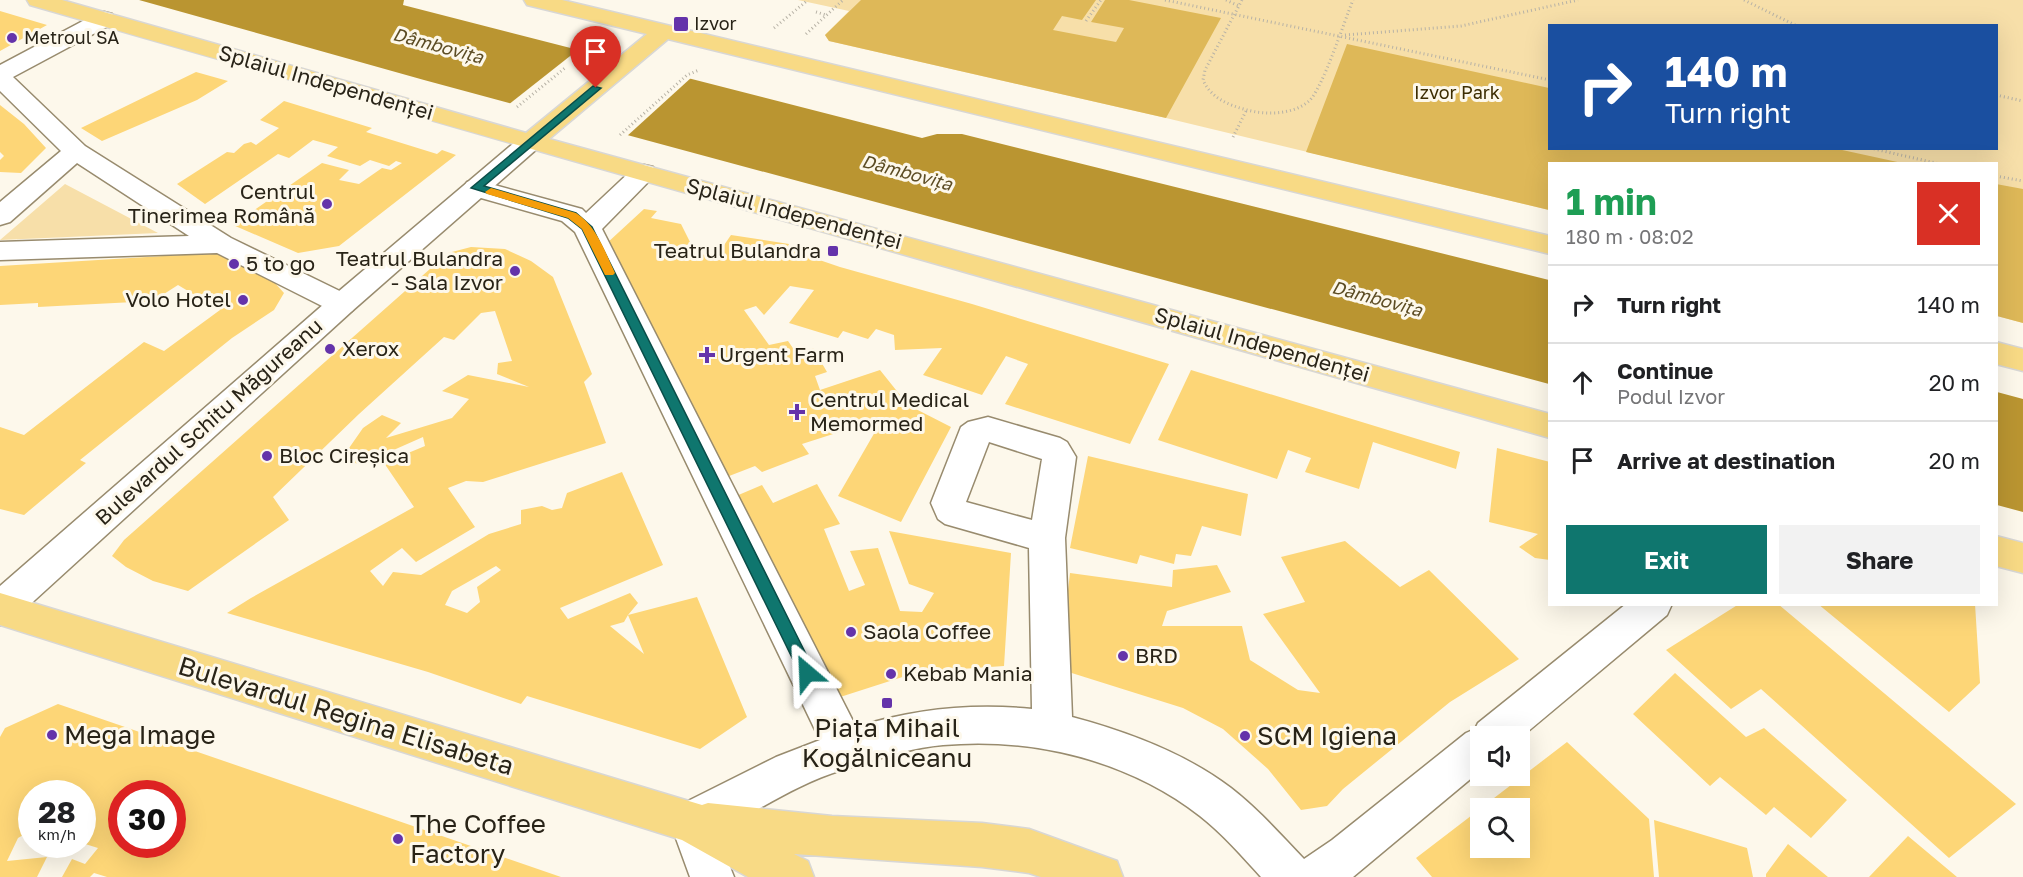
<!DOCTYPE html>
<meta charset="utf-8">
<style>
body{margin:0;font-family:"Golos Text",sans-serif;background:#f2f2f2;color:#202124;height:100vh;display:flex;flex-direction:column;font-size:22px;white-space:nowrap}
*{box-sizing:border-box;margin:0}
p{font-size:20px;color:#757577}
.icon{flex:none;width:33px;height:33px;fill:none;stroke:currentColor;stroke-width:2;stroke-linecap:round;stroke-linejoin:round}
.map{position:relative;flex:1;overflow:hidden}
.side{position:absolute;left:1548px;top:162px;width:450px;height:444px;display:flex;flex-direction:column;background:#fff;border-radius:0px;box-shadow:0 6px 24px #0002}
.side>*{flex:none}
.hud{position:absolute;left:1548px;top:24px;width:450px;height:126px;border-radius:0px;box-shadow:0 6px 24px #0002;background:#1a4fa0;color:#fff;overflow:hidden}
.buttons{position:absolute;left:1470px;top:726px;display:grid;gap:12px}
.buttons a{display:grid;place-items:center;width:60px;height:60px;border-radius:0px;background:#fff;box-shadow:0 6px 24px #0002;font-size:30px}
.speed{position:absolute;left:18px;top:780px;display:flex;gap:12px;font-size:30px;font-weight:700;text-align:center}
.speed>*{display:grid;place-content:center;width:78px;height:78px;border-radius:50%;background:#fff;box-shadow:0 6px 24px #0002;line-height:1}
.speed small{font-size:15px;font-weight:400}
.speed .limit{border:9px solid #d22;background:#fff;color:#111}
.pin{position:absolute;display:grid;place-items:center;width:51px;height:51px;color:#fff;margin:-62px -26px;border-radius:50% 50% 50% 0;rotate:-45deg;box-shadow:0 0 6px #0007}
.pin .icon{rotate:45deg}
.me{position:absolute;width:66px;margin:-33px;rotate:334deg;stroke-linejoin:round;filter:drop-shadow(0 0 4px #0008)}
.turn{display:flex;align-items:center;gap:21px;height:126px;padding:0 18px;font-size:27px}
.turn .icon{width:78px;height:78px;stroke-width:2.5}
.turn b{display:block;font-size:42px;line-height:51px}
.round{display:grid;place-items:center;flex:none;width:63px;height:63px;border-radius:0px;background:#f2f2f2}
.head{display:flex;align-items:center;justify-content:space-between;height:102px;padding:0 18px}
h1{font-size:36px;font-weight:700;line-height:45px;color:#1e9e55}
.action{display:flex;gap:12px;margin-top:auto;padding:12px 18px}
.action a{flex:1;height:69px;border-radius:0px;background:#0f766e;color:#fff;font-size:24px;font-weight:700;line-height:69px;text-align:center}
.action a+a{background:#f2f2f2;color:#202124}
ul{padding:0;list-style:none}
li{display:flex;align-items:center;gap:18px;height:78px;padding:0 18px;border-top:2px solid #e0e0e0}
li div{flex:1}
li b{display:block;font-size:22px}
li em{font-style:normal}
.map>svg:first-child{display:block}
.green{fill:#f7dfa9;fill-rule:evenodd}
.forest{fill:#deb858}
.water{fill:#ba9531}
.pier{fill:#fdf8eb}
.building{fill:#fdd677;fill-rule:evenodd}
.lines{fill:none;stroke-linecap:round;stroke-linejoin:round}
.street-casing{stroke:#988b6e;stroke-width:3}
.secondary-casing{stroke:#988b6e;stroke-width:3}
.primary-casing{stroke:#d8d7d5;stroke-width:3}
.path{stroke:#b7b2a6;stroke-width:3;stroke-dasharray:1 3;stroke-linecap:butt}
.street{fill:#fff;fill-rule:evenodd}
.secondary{fill:#fff;fill-rule:evenodd}
.primary{fill:#f8da85;fill-rule:evenodd}
.route{fill:#0f766e;stroke:#0a4d48;stroke-width:1.5}
.slow{fill:#f59e0b}
.poi-dot{fill:#6433aa;stroke:#fdf8eb;stroke-width:2}
.labels{text-anchor:middle;stroke-width:6;stroke-linejoin:round;paint-order:stroke}
.far-poi-label{font-size:18px;fill:#282317;stroke:#fdf8eb;text-anchor:start}
.far-water-label{font-size:18px;font-style:italic;fill:#5d4d25;stroke:#fdf8eb}
.far-park-label{font-size:18px;fill:#3d2d02;stroke:#fdf8eb}
.street-label{font-size:21px;fill:#282317;stroke:#fdf8eb}
.poi-label{font-size:21px;fill:#282317;stroke:#fdf8eb;text-anchor:start}
.near-street-label{font-size:26px;fill:#282317;stroke:#fdf8eb}
.near-poi-label{font-size:26px;fill:#282317;stroke:#fdf8eb;text-anchor:start}
</style>
<div class="map">
<svg width="2023" height="877" viewBox="0 0 2023 877">
<rect width="100%" height="100%" fill="#fdf8eb"/>
<path class="green" d="M798,0H2023V323L1997,316L1996,164H1550L1549,210L1166,118L829,41L825,35L849,11ZM1550,26H1996V148H1550Z
M65,184L158,233L0,240Z"/>
<path class="forest" d="M861,0H1096L1082,20L1062,16L1053,30L1116,42L1124,28L1091,22L1105,0H1129L1221,18L1166,118L829,41L825,35Z
M1347,44L1549,88L1550,148H1833L1902,163L1550,164L1549,210L1306,152Z
M1996,184L2023,189V323L1997,316Z"/>
<path class="water" d="M139,0H404L403,5L922,138L937,134H962L1549,280V384L424,80Z
M1997,392L2023,399V512L1997,505Z"/>
<path class="pier" d="M579,49L692,77L626,137L508,105Z"/>
<path class="building" d="M0,11L47,25L0,51Z
M196,72L228,81L197,100L102,141L81,128Z
M284,101L372,128L366,132L437,154L442,150L456,155L339,246L298,253L233,225L322,163L349,170L339,180L359,184L382,168L391,170L402,163L396,161L389,166L370,160L360,166L327,156L338,147L313,140L289,158L278,154L205,204L177,184L227,152L234,153L244,144L251,142L256,145L279,128L260,120Z
M0,105L24,124L46,148L21,173L0,172V160L4,156L0,152Z
M644,209L657,211L651,218L681,224L697,256L720,251L731,235L789,244L788,246L797,248L796,252L840,267L972,304L1169,364L1130,444L1005,404L1028,364L1006,356L982,395L923,375L942,348L895,350L894,335L876,329L868,339L843,331L838,338L789,323L814,290L790,286L764,315L756,306L744,310L769,345L788,341L797,354L813,348L827,372L815,376L820,390L880,370L908,405L951,427L901,522L838,496L883,418L802,444L809,454L762,472L755,466L724,478L606,244Z
M471,247L505,249L531,261L553,277L592,374L584,382L606,443L483,482L466,481L448,488L475,527L416,562L402,548L370,571L383,586L393,572L421,575L489,534L521,524V510L542,506L552,510L562,508L567,493L622,472L663,565L560,608L568,619L630,593L638,603L628,615L697,597L747,717L700,749L527,696L521,704L428,672L227,613L251,598L414,507L384,463L425,446L423,437L362,464L340,461L363,428L382,415L401,423L386,438L452,418L469,399L442,391L468,375L529,387L497,374L498,363L512,361L495,311L481,313L454,340L444,337L359,414L273,497L289,520L188,591L153,581L126,567L112,556L124,540L448,253ZM496,566L501,570L477,587L480,602L467,613L445,605L452,591ZM628,615L644,654L610,626L624,622Z
M196,254H230L274,282L284,293L274,310L232,338L80,460L86,463L24,515L0,509V427L24,435L144,342L164,351L220,310L216,302L198,297L178,285L153,301L38,307V303L0,305V266Z
M1191,370L1460,452L1456,469L1373,442L1359,489L1305,472L1311,458L1288,450L1277,479L1158,440Z
M1497,448L1550,462V560L1535,558L1519,547L1538,534L1489,522Z
M1088,456L1248,494L1241,536L1202,526L1191,556L1176,554L1174,564L1140,555L1137,564L1070,548Z
M817,484L840,524L824,529L849,591L865,585L850,551L878,548L900,611L922,612L934,593L909,584L889,531L1011,553L1004,666L918,672L834,699L729,499L762,485L773,503Z
M1345,541L1400,587L1429,570L1519,659L1450,702L1343,789L1327,806L1301,810L1268,769L1223,729L1183,708L1059,669L1070,573L1172,587L1173,570L1217,565L1231,592L1167,611L1162,626H1242L1250,660L1298,690L1320,693L1263,614L1305,602L1281,557Z
M1739,604H1778L2016,804L1949,858L1761,689L1731,709L1666,650Z
M1818,604H1975L1980,683L1949,712Z
M1675,673L1746,737L1764,728L1847,800L1811,838L1774,807L1766,815L1720,777L1710,786L1633,714Z
M58,704L355,806L561,877H107L94,873L90,877H62L72,859L85,864L98,848L82,843V794H32V830L18,838L7,861L47,857L37,877H0V737L5,728ZM122,794H172V844H122Z
M1567,742L1649,819L1654,877H1432L1416,858L1480,809V848H1520V808H1481Z
M1654,820L1747,848L1753,877H1659Z
M1908,836L1957,877H1869Z
M1788,844L1828,877H1766V874Z"/>
<g class="lines">
<defs>
<path id="street" d="M104,12L112,14L115,19L112,24L13,77L85,146L231,238L352,297L357,304L352,311L342,314L332,311L217,253L0,260V242L189,236L77,163L10,222L0,225V202L61,151L0,91V65L96,14Z
M644,165L653,167L657,173L602,229L856,727C914,709 971,703 1032,709L1029,548L945,524L938,519L931,503L961,427L968,422L988,417L1060,438L1067,442L1076,457L1065,538L1072,717C1128,732 1185,753 1231,788C1258,809 1281,835 1304,859L1332,840L1466,733L1475,729L1478,723L1626,604H1672L1667,615L1520,738V736H1480V771L1353,877H1261C1242,856 1223,834 1200,816C1128,760 1033,737 943,745C909,748 875,760 842,770C789,786 743,822 691,843L676,837L670,822L676,807L776,757L820,740L575,232L562,221L467,194L463,188L467,182L476,180L582,209L586,213L635,167ZM989,442L1042,459L1032,520L966,502Z"/>
<path id="secondary" d="M530,134L539,137L543,142L539,147L352,311L13,620L0,625V586L332,297L521,137Z
M691,801L706,807L734,877H690L670,822L676,807Z"/>
<path id="primary" d="M27,0H62L526,133L647,34L527,5L524,0H562L1550,236V254L668,39L549,139L1550,414V438C1043,293 536,152 30,5Z
M1996,342L2023,349V371L1996,364Z
M1996,536L2023,543V573L1996,566Z
M0,593L702,805L708,803L832,816L982,823L1029,829L1117,861L1123,877H1041L1029,873L982,867L794,854L808,861L814,877H748L682,840L0,625Z"/>
</defs>
<use href="#street" class="street-casing"/>
<use href="#secondary" class="secondary-casing"/>
<use href="#primary" class="primary-casing"/>
<path class="path" d="M1165,0L1550,80
M1226,0L1239,6
M1242,0L1205,70L1203,80C1211,98 1228,105 1247,110C1265,115 1293,115 1309,101C1323,88 1344,22 1353,0
M1744,0L1797,26
M816,12L826,15
M1086,21L1101,0
M774,28L808,0
M806,34L843,0
M1345,35L1461,26L1578,0
M1996,95L2023,101
M517,107L565,68
M620,135L687,75L699,70
M1233,137L1246,111
M1870,148L1940,164
M1996,176L2023,181"/>
<use href="#street" class="street"/>
<use href="#secondary" class="secondary"/>
<use href="#primary" class="primary"/>
</g>
<path class="route" d="M593,86L601,88L484,186L576,213L592,227L813,668L815,673L813,678L807,681L802,678L582,229L568,218L471,188Z"/>
<path class="slow" d="M491,188L576,213C597,226 605,252 615,273L613,275H605L582,229L568,218L487,194L485,192Z"/>
<g class="poi-dot">
<rect x="673" y="16" width="16" height="16" rx="3"/>
<circle cx="12" cy="38" r="6"/>
<circle cx="327" cy="204" r="6"/>
<rect x="827" y="245" width="12" height="12" rx="3"/>
<circle cx="234" cy="264" r="6"/>
<circle cx="515" cy="271" r="6"/>
<circle cx="243" cy="300" r="6"/>
<circle cx="330" cy="349" r="6"/>
<path d="M704 346h6v6h6v6h-6v6h-6v-6h-6v-6h6z"/>
<path d="M794 403h6v6h6v6h-6v6h-6v-6h-6v-6h6z"/>
<circle cx="267" cy="456" r="6"/>
<circle cx="851" cy="632" r="6"/>
<circle cx="1123" cy="656" r="6"/>
<circle cx="891" cy="674" r="6"/>
<rect x="881" y="697" width="12" height="12" rx="3"/>
<circle cx="52" cy="735" r="6"/>
<circle cx="1245" cy="736" r="6"/>
<circle cx="398" cy="839" r="6"/>
</g>
<g class="labels">
<g class="far-poi-label">
<text x="694" y="30">Izvor</text>
<text x="24" y="44">Metroul SA</text>
</g>
<g class="far-water-label">
<text transform="translate(438 46) rotate(15)" y="6">Dâmbovița</text>
<text transform="translate(907 173) rotate(15)" y="6">Dâmbovița</text>
<text transform="translate(1377 299) rotate(15)" y="6">Dâmbovița</text>
</g>
<g class="far-park-label">
<text x="1457" y="99">Izvor Park</text>
</g>
<g class="street-label">
<text transform="translate(326 83) rotate(16)" y="7">Splaiul Independenței</text>
<text transform="translate(794 214) rotate(15)" y="7">Splaiul Independenței</text>
<text transform="translate(1262 345) rotate(16)" y="7">Splaiul Independenței</text>
<text transform="translate(209 422) rotate(-42)" y="7">Bulevardul Schitu Măgureanu</text>
</g>
<g class="poi-label">
<text x="315" y="199" text-anchor="end">Centrul<tspan x="315" dy="24">Tinerimea Română</tspan></text>
<text x="821" y="258" text-anchor="end">Teatrul Bulandra</text>
<text x="503" y="266" text-anchor="end">Teatrul Bulandra<tspan x="503" dy="24">- Sala Izvor</tspan></text>
<text x="246" y="271">5 to go</text>
<text x="231" y="307" text-anchor="end">Volo Hotel</text>
<text x="342" y="356">Xerox</text>
<text x="719" y="362">Urgent Farm</text>
<text x="810" y="407">Centrul Medical<tspan x="810" dy="24">Memormed</tspan></text>
<text x="279" y="463">Bloc Cireșica</text>
<text x="863" y="639">Saola Coffee</text>
<text x="1135" y="663">BRD</text>
<text x="903" y="681">Kebab Mania</text>
</g>
<g class="near-street-label">
<text transform="translate(346 716) rotate(17)" y="9">Bulevardul Regina Elisabeta</text>
</g>
<g class="near-poi-label">
<text x="887" y="737" text-anchor="middle">Piața Mihail<tspan x="887" dy="30">Kogălniceanu</tspan></text>
<text x="64" y="744">Mega Image</text>
<text x="1257" y="745">SCM Igiena</text>
<text x="410" y="833">The Coffee<tspan x="410" dy="30">Factory</tspan></text>
</g>
</g>
</svg>
<div class="buttons">
<a><svg class="icon" aria-label="sound" viewBox="0 0 24 24"><path d="M4 9h4l5-4v14l-5-4H4zM17 9q2 3 0 6"/></svg></a>
<a><svg class="icon" aria-label="search" viewBox="0 0 24 24"><circle cx="10" cy="10" r="6"/><path d="M15 15l6 6"/></svg></a>
</div>
<div class="speed"><div>28<small>km/h</small></div><div class="limit">30</div></div>
<div class="pin" style="left:596px;top:88px;background:#d93025"><svg class="icon" aria-label="arrive" viewBox="0 0 24 24"><path d="M6 21V4h12l-3 4 3 4H6"/></svg></div>
<svg class="me" style="left:807px;top:673px" viewBox="-20 -20 40 40"><path d="M0-17L14 15 0 8-14 15z" fill="#0f766e" stroke="#fff" stroke-width="4"/></svg>
<div class="hud">
<div class="turn"><svg class="icon" aria-label="right" viewBox="0 0 24 24"><path d="M7 20v-9h11M14 6l5 5-5 5"/></svg><div><b>140 m</b>Turn right</div></div>
</div>
<section class="side">
<div class="head"><div><h1>1 min</h1><p>180 m · 08:02</p></div><a class="round" style="background:#d93025;color:#fff"><svg class="icon" aria-label="close" viewBox="0 0 24 24"><path d="M6 6l12 12M18 6L6 18"/></svg></a></div>
<ul>
<li><svg class="icon" aria-label="right" viewBox="0 0 24 24"><path d="M7 20v-9h11M14 6l5 5-5 5"/></svg><div><b>Turn right</b></div><em>140 m</em></li>
<li><svg class="icon" aria-label="ahead" viewBox="0 0 24 24"><path d="M12 20V5M6 11l6-6 6 6"/></svg><div><b>Continue</b><p>Podul Izvor</p></div><em>20 m</em></li>
<li><svg class="icon" aria-label="arrive" viewBox="0 0 24 24"><path d="M6 21V4h12l-3 4 3 4H6"/></svg><div><b>Arrive at destination</b></div><em>20 m</em></li>
</ul>
<div class="action"><a>Exit</a><a>Share</a></div>
</section>
</div>
